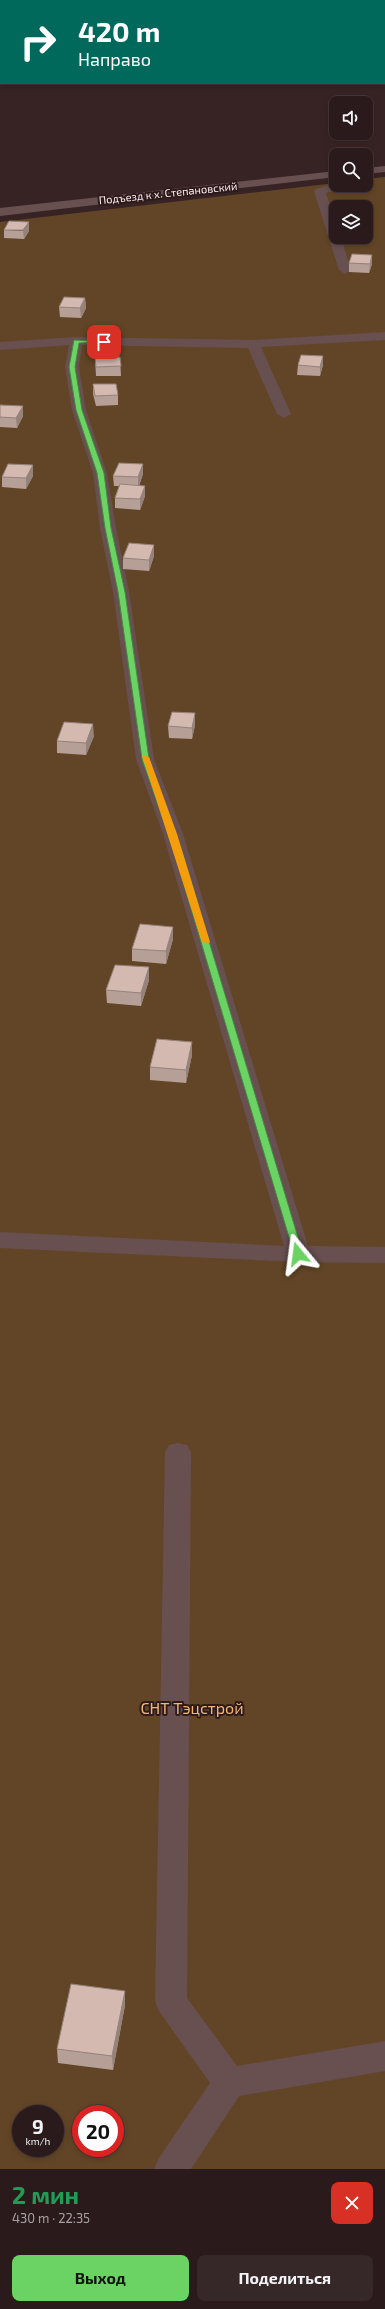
<!DOCTYPE html>
<html lang="ru">
<meta charset="utf-8">
<style>
body{margin:0;font-family:"Exo 2",sans-serif;background:#362728;color:#f1f3f6;height:100vh;display:flex;flex-direction:column;font-size:15px;white-space:nowrap}
*{box-sizing:border-box;margin:0}
p{font-size:13px;color:#a5a1a3}
.icon{flex:none;width:22px;height:22px;fill:none;stroke:currentColor;stroke-width:2;stroke-linecap:round;stroke-linejoin:round}
.map{position:relative;height:2169px;overflow:hidden}
.details{display:flex;flex-direction:column;background:#2a1a1b;flex:1}
.details>*{flex:none}
.guide{position:absolute;left:0px;top:0px;width:385px;height:84px;box-shadow:0 2px 6px #0003,0 0 0 1px #46383a;background:#00695c;color:#fff;overflow:hidden}
.tools{position:absolute;left:329px;top:96px;display:grid;gap:8px}
.tools a{display:grid;place-items:center;width:44px;height:44px;border-radius:8px;background:#2a1a1b;box-shadow:0 2px 6px #0003,0 0 0 1px #46383a;font-size:20px}
.speed{position:absolute;left:12px;top:2105px;display:flex;gap:8px;font-size:20px;font-weight:700;text-align:center}
.speed>*{display:grid;place-content:center;width:52px;height:52px;border-radius:50%;background:#2a1a1b;box-shadow:0 2px 6px #0003,0 0 0 1px #46383a;line-height:1}
.speed small{font-size:10px;font-weight:400}
.speed .limit{border:6px solid #d22;background:#fff;color:#111}
.pin{position:absolute;display:grid;place-items:center;width:34px;height:34px;color:#fff;margin:-17px;border-radius:8px;box-shadow:0 2px 6px #0006}
.me{position:absolute;width:44px;margin:-22px;rotate:344deg;stroke-linejoin:round;filter:drop-shadow(0 0 3px #0008)}
.turn{display:flex;align-items:center;gap:14px;height:84px;padding:0 12px;font-size:18px}
.turn .icon{width:52px;height:52px;stroke-width:2.5}
.turn b{display:block;font-size:28px;line-height:34px}
.round{display:grid;place-items:center;flex:none;width:42px;height:42px;border-radius:8px;background:#362728}
.summary{display:flex;align-items:center;justify-content:space-between;height:68px;padding:0 12px}
h1{font-size:24px;font-weight:700;line-height:30px;color:#1e9e55}
.button{display:flex;gap:8px;margin-top:auto;padding:8px 12px}
.button a{flex:1;height:46px;border-radius:8px;background:#6bd363;color:#111;font-size:16px;font-weight:700;line-height:46px;text-align:center}
.button a+a{background:#362728;color:#f1f3f6}
.map>svg:first-child{display:block}
.green{fill:#624526;fill-rule:evenodd}
.lines{fill:none;stroke-linecap:round;stroke-linejoin:round}
.minor{fill:#685051;fill-rule:evenodd}
.wall{fill:#b59f97}
.shaded-wall{fill:#94827b}
.building{fill:#d3b9b0;stroke:#94827b}
.route{fill:#6bd363;stroke:#468940}
.slow{fill:#f59e0b}
.labels{text-anchor:middle;stroke-width:4;stroke-linejoin:round;paint-order:stroke}
.far-street-label{font-size:11px;fill:#fcedee;stroke:#2d1a1b}
.near-park-label{font-size:16px;fill:#f4b572;stroke:#2d1a1b}
</style>
<div class="map">
<svg width="385" height="2169" viewBox="0 0 385 2169">
<rect width="100%" height="100%" fill="#382324"/>
<path class="green" d="M385,177V2169H0V222L336,183V185H366V179ZM336,207H366V237H336ZM21,2114H55V2148H21ZM81,2114H115V2148H81Z"/>
<g class="lines">
<path class="minor" d="M385,166V172L366,174V168Z
M336,171V177L0,216V208Z
M336,183V185H348L346,187L326,193L336,223V237H341L351,270L345,274L339,270L314,191L316,189Z
M385,332V340L261,347L291,414L284,418L277,414L248,348L82,345L79,367L86,410L107,473L116,528L129,592L154,759L183,834L308,1246L385,1247V1263L298,1262L0,1248V1232L284,1246L163,834L136,759L113,592L100,528L93,473L72,410L65,367L69,345L0,350V342L76,337L253,340Z
M178,1443L187,1445L191,1452L187,1998L237,2066L385,2041V2071L239,2096L191,2169H154L159,2158L210,2083L159,2011L155,2001L165,1452L169,1445Z"/>
</g>
<path class="wall" d="M4,230L29,231L24,239L4,238Z
M349,263L372,264L369,273L349,272Z
M85,298L86,308L81,318L60,317L59,307Z
M323,356V365L320,376L297,375L298,365Z
M120,357L121,376H96L95,358Z
M93,384L118,395V405L96,406L93,394Z
M0,405L23,416L17,428L0,427Z
M143,474L139,486L145,496L140,510L115,508V498L119,486H114L113,476Z
M33,476L26,489L2,487V477Z
M154,545V556L149,571L123,569V558Z
M195,713V725L192,739L169,738L168,726Z
M94,736L86,755L57,753V741Z
M173,927V939L166,964L132,961V949Z
M149,980L141,1006L107,1003L106,990Z
M192,1055L186,1083L150,1080V1067Z
M125,2005L113,2070L58,2063L57,2049Z"/>
<path class="shaded-wall" d="M29,222V231L24,239L23,230Z
M372,255V264L369,273L370,264Z
M85,298L86,308L81,318L80,308Z
M323,356V365L320,376V367Z
M23,406V416L17,428L16,418Z
M143,464V474L138,487V477Z
M33,465V476L26,489V478Z
M145,486V496L140,510V499Z
M154,545V556L149,571V560Z
M195,713V725L192,739V728Z
M93,724L94,736L86,755V743Z
M173,927V939L166,964V951Z
M149,967V980L141,1006V993Z
M192,1042V1055L186,1083V1070Z
M125,1991V2005L113,2070L112,2056Z"/>
<path class="building" d="M9,221L29,222L23,230H4Z
M352,254L372,255L370,264L349,263Z
M64,297L85,298L80,308L59,307Z
M301,355L323,356L320,367L298,365Z
M120,357L121,366L96,367L95,358Z
M93,384H116L118,395L95,396Z
M0,405L23,406L16,418L0,417Z
M119,463L143,464L138,477L113,476Z
M8,464L33,465L26,478L2,477Z
M120,484L145,486L140,499L115,498Z
M129,543L154,545L149,560L123,558Z
M172,712L195,713L192,728L168,726Z
M64,722L93,724L86,743L57,741Z
M140,924L173,927L166,951L132,949Z
M115,965L149,967L141,993L106,990Z
M157,1039L192,1042L186,1070L150,1067Z
M71,1984L125,1991L112,2056L57,2049Z"/>
<path class="route" d="M74,340L107,342L79,343L75,367L82,410L104,473L111,528L125,592L149,759L181,848L303,1254L298,1257L294,1254L173,848L142,759L118,592L105,528L97,473L76,410L69,367Z"/>
<path class="slow" d="M142,755L149,757L177,834L210,942L209,943L202,942Z"/>
<g class="labels">
<g class="far-street-label">
<text transform="translate(168 193) rotate(-6)" y="4">Подъезд к х. Степановский</text>
</g>
<g class="near-park-label">
<text x="192" y="1714">СНТ Тэцстрой</text>
</g>
</g>
</svg>
<div class="tools">
<a><svg class="icon" aria-label="sound" viewBox="0 0 24 24"><path d="M4 9h4l5-4v14l-5-4H4zM17 9q2 3 0 6"/></svg></a>
<a><svg class="icon" aria-label="search" viewBox="0 0 24 24"><circle cx="10" cy="10" r="6"/><path d="M15 15l6 6"/></svg></a>
<a><svg class="icon" aria-label="layers" viewBox="0 0 24 24"><path d="M12 4l9 5-9 5-9-5zM3 14l9 5 9-5"/></svg></a>
</div>
<div class="speed"><div>9<small>km/h</small></div><div class="limit">20</div></div>
<div class="pin" style="left:104px;top:342px;background:#d93025"><svg class="icon" aria-label="arrive" viewBox="0 0 24 24"><path d="M6 21V4h12l-3 4 3 4H6"/></svg></div>
<svg class="me" style="left:298px;top:1254px" viewBox="-20 -20 40 40"><path d="M0-17L14 15 0 8-14 15z" fill="#6bd363" stroke="#fff" stroke-width="4"/></svg>
<div class="guide">
<div class="turn"><svg class="icon" aria-label="right" viewBox="0 0 24 24"><path d="M7 20v-9h11M14 6l5 5-5 5"/></svg><div><b>420 m</b>Направо</div></div>
</div>
</div>
<section class="details">
<div class="summary"><div><h1>2 мин</h1><p>430 m · 22:35</p></div><a class="round" style="background:#d93025;color:#fff"><svg class="icon" aria-label="close" viewBox="0 0 24 24"><path d="M6 6l12 12M18 6L6 18"/></svg></a></div>
<div class="button"><a>Выход</a><a>Поделиться</a></div>
</section>
